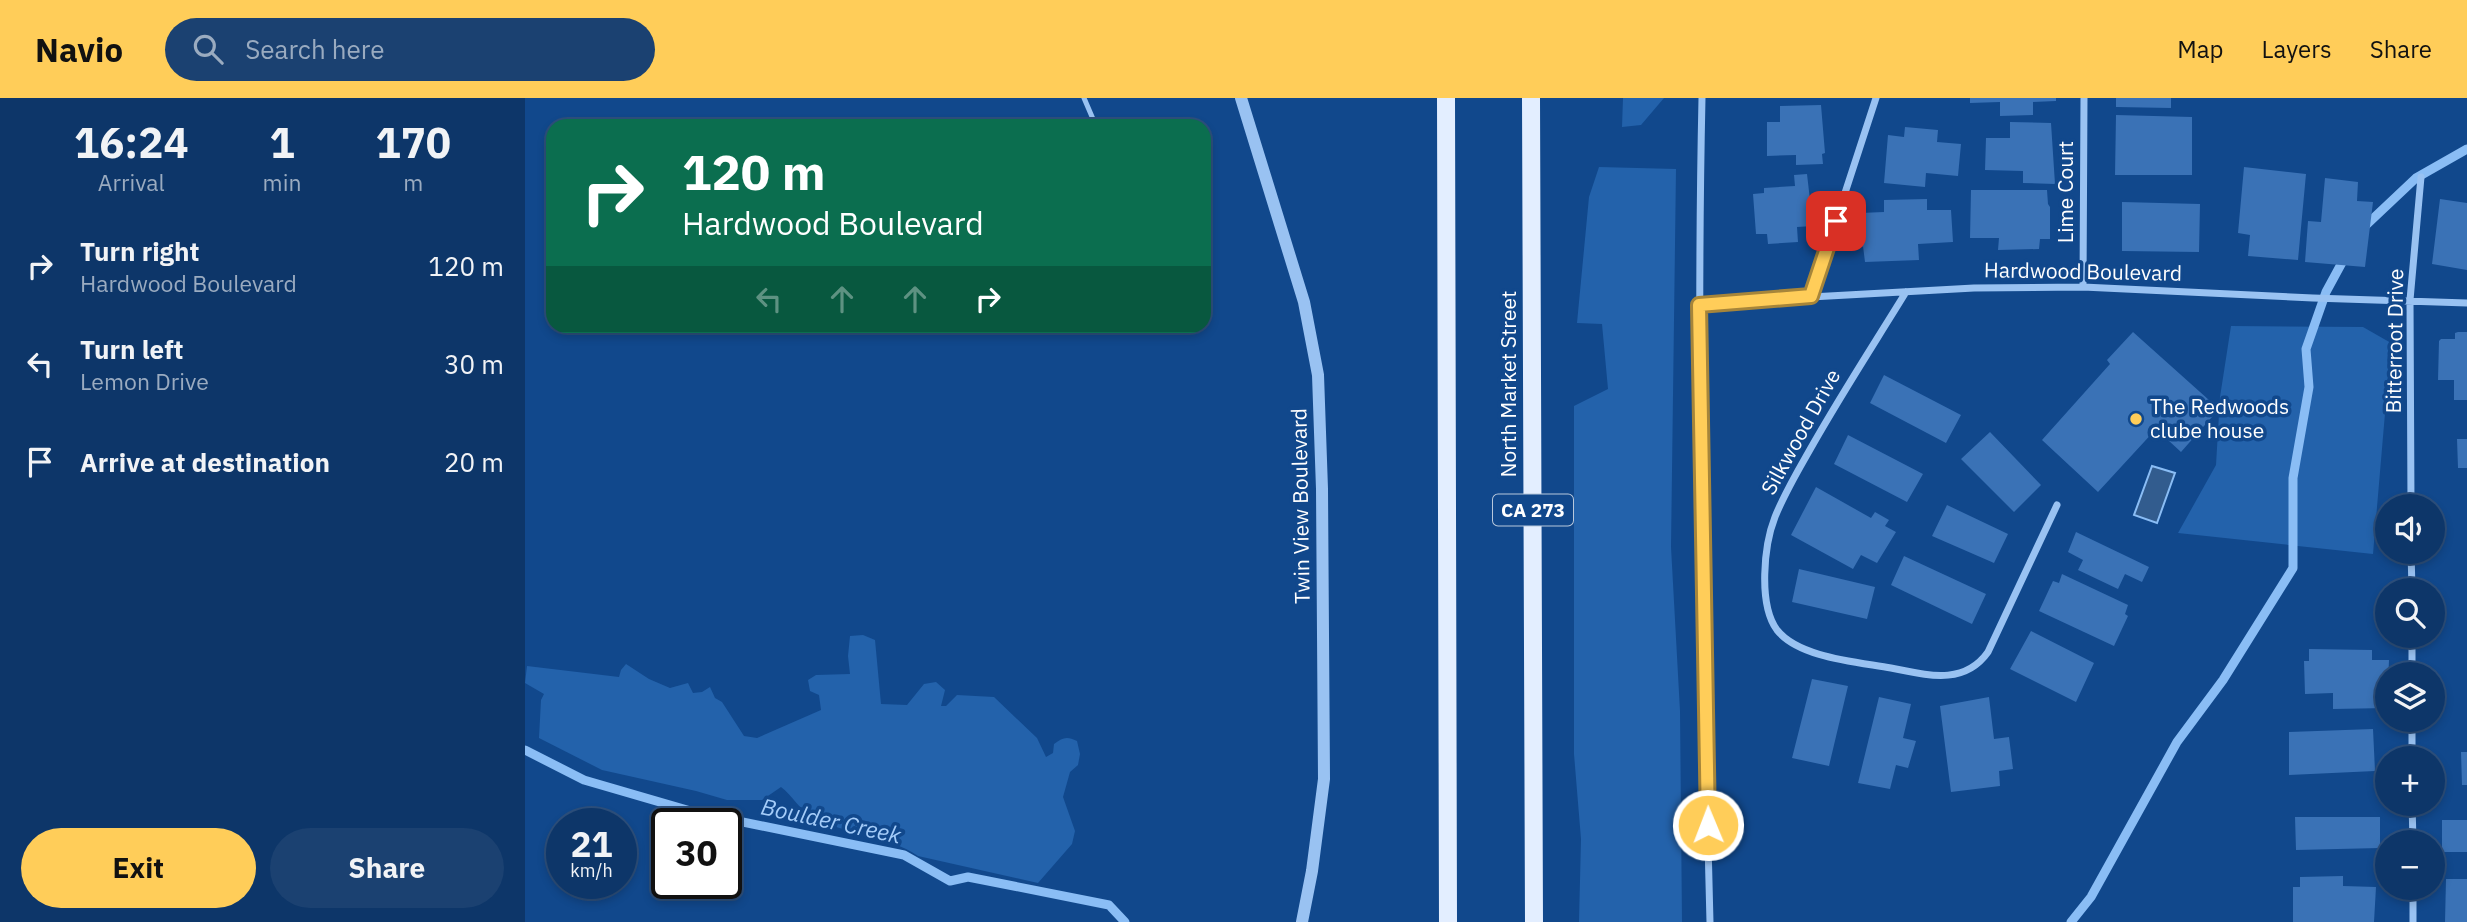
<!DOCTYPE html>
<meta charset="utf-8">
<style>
body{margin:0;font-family:"IBM Plex Sans",sans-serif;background:#1b4171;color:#f1f3f6;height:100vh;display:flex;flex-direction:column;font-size:26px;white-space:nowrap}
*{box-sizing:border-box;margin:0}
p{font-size:23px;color:#9aabc0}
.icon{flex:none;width:38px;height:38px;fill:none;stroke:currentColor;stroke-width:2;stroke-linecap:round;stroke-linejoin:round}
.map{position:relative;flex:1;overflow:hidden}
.drawer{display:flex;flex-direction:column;background:#0d3669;width:525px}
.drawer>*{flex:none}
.top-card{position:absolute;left:21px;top:21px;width:665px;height:214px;border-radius:21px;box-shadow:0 4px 10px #0003,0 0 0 2px #2d507d;background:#0b6e4f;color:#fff;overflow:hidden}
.fabs{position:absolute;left:1850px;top:396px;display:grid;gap:14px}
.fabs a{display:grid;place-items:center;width:70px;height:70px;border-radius:50%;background:#0d3669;box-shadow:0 4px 10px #0003,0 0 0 2px #2d507d;font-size:35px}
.speed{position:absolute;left:21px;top:710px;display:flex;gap:14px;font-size:35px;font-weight:700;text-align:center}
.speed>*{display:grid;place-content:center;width:91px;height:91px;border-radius:50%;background:#0d3669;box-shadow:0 4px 10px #0003,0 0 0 2px #2d507d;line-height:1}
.speed small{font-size:18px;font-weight:400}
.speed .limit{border:4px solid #111;border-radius:10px;background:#fff;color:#111}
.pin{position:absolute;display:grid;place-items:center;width:60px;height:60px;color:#fff;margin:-30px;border-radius:14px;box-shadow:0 4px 10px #0006}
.me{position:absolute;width:77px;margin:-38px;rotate:359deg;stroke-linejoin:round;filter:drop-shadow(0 0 5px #0008)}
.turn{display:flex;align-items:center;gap:24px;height:147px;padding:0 21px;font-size:32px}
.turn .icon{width:91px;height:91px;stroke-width:2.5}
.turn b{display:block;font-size:49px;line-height:60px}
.lanes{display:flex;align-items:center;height:66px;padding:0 21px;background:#0003;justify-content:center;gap:35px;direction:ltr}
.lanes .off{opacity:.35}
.eta{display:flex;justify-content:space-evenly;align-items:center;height:119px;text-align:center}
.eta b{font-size:42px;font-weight:700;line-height:49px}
.button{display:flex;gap:14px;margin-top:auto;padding:14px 21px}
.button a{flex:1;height:80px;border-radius:42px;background:#ffcd59;color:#111;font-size:28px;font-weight:700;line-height:80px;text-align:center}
.button a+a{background:#1b4171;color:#f1f3f6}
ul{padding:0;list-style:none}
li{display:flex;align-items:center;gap:21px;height:98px;padding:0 21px}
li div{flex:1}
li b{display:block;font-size:26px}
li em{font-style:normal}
header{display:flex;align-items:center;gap:42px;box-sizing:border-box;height:98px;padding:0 35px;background:#ffcd59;color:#111}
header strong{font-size:33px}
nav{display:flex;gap:38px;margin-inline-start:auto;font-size:24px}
.search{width:490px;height:63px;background:#1b4171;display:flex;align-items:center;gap:18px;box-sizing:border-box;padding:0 24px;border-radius:38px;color:#9aabc0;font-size:26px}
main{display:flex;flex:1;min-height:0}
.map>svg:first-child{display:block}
.green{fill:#2362ab}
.water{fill:#325c8e;stroke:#8abdf5;stroke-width:2}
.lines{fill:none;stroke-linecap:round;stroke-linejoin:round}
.stream{stroke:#8abdf5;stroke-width:9}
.building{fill:#3a72b6}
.service{stroke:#99c2f2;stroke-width:5}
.minor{stroke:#99c2f2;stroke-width:7}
.tertiary{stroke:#99c2f2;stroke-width:12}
.primary{stroke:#e3eeff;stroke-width:18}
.route-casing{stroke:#a6853a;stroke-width:18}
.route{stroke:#ffcd59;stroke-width:12}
.poi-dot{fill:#ffcd59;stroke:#11488c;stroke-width:2.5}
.labels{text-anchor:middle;stroke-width:7;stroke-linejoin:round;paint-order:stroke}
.shield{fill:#11488c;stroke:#b8c8dc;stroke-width:2}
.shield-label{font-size:19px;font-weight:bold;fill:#fff}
.street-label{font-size:21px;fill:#fff;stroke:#11488c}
.poi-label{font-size:21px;fill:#fff;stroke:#11488c;text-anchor:start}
.water-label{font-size:23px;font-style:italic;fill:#a4ccf9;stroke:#11488c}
</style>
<header>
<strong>Navio</strong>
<div class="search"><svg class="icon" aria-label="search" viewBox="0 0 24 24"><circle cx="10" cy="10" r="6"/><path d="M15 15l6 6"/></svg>Search here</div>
<nav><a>Map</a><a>Layers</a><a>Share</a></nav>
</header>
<main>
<section class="drawer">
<div class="eta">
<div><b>16:24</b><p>Arrival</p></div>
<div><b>1</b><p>min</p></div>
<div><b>170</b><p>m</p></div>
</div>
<ul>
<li><svg class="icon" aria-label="right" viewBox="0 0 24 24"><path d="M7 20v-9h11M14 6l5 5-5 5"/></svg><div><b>Turn right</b><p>Hardwood Boulevard</p></div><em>120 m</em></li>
<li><svg class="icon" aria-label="left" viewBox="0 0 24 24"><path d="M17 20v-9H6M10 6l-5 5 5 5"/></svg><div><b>Turn left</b><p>Lemon Drive</p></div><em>30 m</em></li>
<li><svg class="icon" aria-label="arrive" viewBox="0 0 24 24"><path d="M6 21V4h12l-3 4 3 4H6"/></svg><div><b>Arrive at destination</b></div><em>20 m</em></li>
</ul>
<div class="button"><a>Exit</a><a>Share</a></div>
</section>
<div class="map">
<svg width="1942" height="824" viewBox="0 0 1942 824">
<rect width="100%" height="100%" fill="#11488c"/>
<path class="green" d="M1098,0H1139L1116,27L1097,29Z
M1074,69L1151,71L1146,449L1155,613L1157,824H1054L1056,741L1049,656V308L1083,291L1077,226L1052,225L1064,99Z
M1706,228L1838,229L1866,245L1848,456L1653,435L1691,367L1695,299Z
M338,537L350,542L356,606L382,607L399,586L411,584L420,592L416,608H421L432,597L469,599L512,640L521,659L528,655L529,646C538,639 542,638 552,643L555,656L553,667L545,674L538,699L550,733L547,746L513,785L393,758C363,737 320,737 288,719C274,712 268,698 256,689L237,702H202L171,693L77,672L14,640L16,602L19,596L0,585L2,568L94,579L96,572L101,566L124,581L145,590L163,585L168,595L177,594L185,589L190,600L197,604L219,638L232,640L296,612L294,597L285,593L283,582L291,577L325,576L323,558L325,538Z"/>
<path class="water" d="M1627,368L1650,375L1632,425L1609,417Z"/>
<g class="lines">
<path class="stream" d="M1838,130L1891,80L1942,51
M0,652L59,682L169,714L379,757L425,783L443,779L584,807L600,824
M1546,824L1566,799L1652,644L1698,582L1768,470V380L1784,289L1781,251L1801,194L1820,159"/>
</g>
<path class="building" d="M1445,0H1531V3L1508,4V17L1475,18V4L1445,5Z
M1591,0H1646V10L1591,9Z
M1296,7L1300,55L1297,56L1298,66L1271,67V57L1242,58V24H1255V8Z
M1591,17L1667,19V77H1590Z
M1485,24L1526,25L1530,86L1498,85V73L1460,72L1461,40H1485Z
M1380,29L1413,32L1412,44L1436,46L1433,78L1401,75L1400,89L1359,85L1363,37L1379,39Z
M1719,69L1781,76L1773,162L1723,158L1725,137L1713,135Z
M1282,76L1288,128L1272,129L1273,144L1243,146L1242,136H1231L1228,96L1239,95V90L1270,88L1269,77Z
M1800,80L1833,84L1832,103L1848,104L1840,169L1780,164L1783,123L1796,124Z
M1446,92H1522L1523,106L1525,109V141H1515L1514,151L1473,152L1474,140H1445Z
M1402,101V112H1426L1428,144L1393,146L1394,162L1340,164L1338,148L1337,149L1335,115L1359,114V102Z
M1915,101L1942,105V172L1907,166Z
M1597,104L1675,106L1674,154L1597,153Z
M1608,234L1694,311L1656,354L1631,331L1573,394L1517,342L1585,266L1582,262Z
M1933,234H1942V302H1929V282H1913L1914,243L1916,241H1930V235Z
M1359,277L1436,317L1421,345L1345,305Z
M1465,334L1516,387L1489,414L1436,361Z
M1323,337L1398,376L1382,404L1309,366Z
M1932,341H1942V370H1933Z
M1291,389L1346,420L1350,414L1364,422L1360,428L1371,434L1352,465L1336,457L1328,471L1266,437Z
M1422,407L1483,436L1469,465L1407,438Z
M1551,434L1624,469L1617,484L1600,476L1593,491L1553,472L1558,462L1543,454Z
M1379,458L1461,496L1447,526L1366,487Z
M1274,471L1350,489L1342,521L1267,504Z
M1537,476L1603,507L1600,516L1603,518L1589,548L1514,513L1528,483L1534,485Z
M1506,533L1569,565L1551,604L1485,571Z
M1784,551L1847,552V562H1864L1862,610L1808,611V595L1780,596L1779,563H1784Z
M1287,581L1323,588L1304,668L1267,660Z
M1354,599L1386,606L1378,640L1391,643L1383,670L1371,667L1365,691L1333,685Z
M1464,599L1469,641L1484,639L1488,671L1474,673L1475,688L1426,694L1415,608Z
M1848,631L1850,673L1764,677V634Z
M1936,654H1942V687H1937Z
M1770,719H1855V750L1771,752Z
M1917,722H1942V754H1917Z
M1818,778V788L1851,789L1849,824H1768V789H1775V779Z
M1921,781H1942V824H1920Z"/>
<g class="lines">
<path class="service" d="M559,0L571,28"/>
<path class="minor" d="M1177,0C1171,275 1178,549 1185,824
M1558,189L1559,0
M1381,194C1349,246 1317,295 1287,348C1274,371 1260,394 1250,419C1239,447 1233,506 1252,532C1274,560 1333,564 1366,570C1402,577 1439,588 1463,554L1532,407
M1286,199L1351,0
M1174,207L1286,199L1449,190L1558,189L1788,200L1942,205
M1886,408L1885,202L1896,79
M1886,453L1887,492
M1887,537V576
M1887,621V660
M1887,705L1888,744
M1888,789V824"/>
<path class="tertiary" d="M716,0L779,204L793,277L797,391L799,681L787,773L777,824"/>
<path class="primary" d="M921,0L923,824
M1006,0L1009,824"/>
</g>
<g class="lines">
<defs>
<path id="route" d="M1183,727L1174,207L1286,198L1311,123"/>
</defs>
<use href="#route" class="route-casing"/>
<use href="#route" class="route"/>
</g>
<circle class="poi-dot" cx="1611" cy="321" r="7"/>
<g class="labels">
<rect class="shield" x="968" y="396.5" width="80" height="31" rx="5"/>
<g class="shield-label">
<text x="1008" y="419">CA 273</text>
</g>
<g class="street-label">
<text transform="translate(1541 94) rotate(-90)" y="7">Lime Court</text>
<text transform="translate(1558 174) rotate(1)" y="7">Hardwood Boulevard</text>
<text transform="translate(1870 243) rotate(-89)" y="7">Bitterroot Drive</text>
<text transform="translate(984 286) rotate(-90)" y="7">North Market Street</text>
<text transform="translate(1276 334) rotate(-61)" y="7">Silkwood Drive</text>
<text transform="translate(776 408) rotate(-91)" y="7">Twin View Boulevard</text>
</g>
<g class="poi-label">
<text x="1625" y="316">The Redwoods<tspan x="1625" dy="24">clube house</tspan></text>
</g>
<g class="water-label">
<text transform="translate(306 723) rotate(12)" y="8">Boulder Creek</text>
</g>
</g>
</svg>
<div class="fabs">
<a><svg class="icon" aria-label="sound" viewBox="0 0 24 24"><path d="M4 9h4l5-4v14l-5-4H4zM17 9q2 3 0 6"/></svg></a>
<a><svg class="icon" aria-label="search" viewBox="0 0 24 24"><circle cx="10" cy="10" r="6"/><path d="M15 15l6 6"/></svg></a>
<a><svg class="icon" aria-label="layers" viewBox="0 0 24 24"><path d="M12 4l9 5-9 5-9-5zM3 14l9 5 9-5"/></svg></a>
<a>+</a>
<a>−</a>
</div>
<div class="speed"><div>21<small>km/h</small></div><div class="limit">30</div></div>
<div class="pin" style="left:1311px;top:123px;background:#d93025"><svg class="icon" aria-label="arrive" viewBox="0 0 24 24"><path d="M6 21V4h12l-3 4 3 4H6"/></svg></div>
<svg class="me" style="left:1183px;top:727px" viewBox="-20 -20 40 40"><circle r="17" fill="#ffcd59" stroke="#fff" stroke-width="3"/><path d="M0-11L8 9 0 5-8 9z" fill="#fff"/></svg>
<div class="top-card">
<div class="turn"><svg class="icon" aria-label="right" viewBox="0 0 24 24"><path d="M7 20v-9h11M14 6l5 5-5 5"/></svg><div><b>120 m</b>Hardwood Boulevard</div></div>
<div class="lanes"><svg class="icon off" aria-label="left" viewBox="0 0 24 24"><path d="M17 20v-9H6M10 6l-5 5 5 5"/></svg><svg class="icon off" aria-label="ahead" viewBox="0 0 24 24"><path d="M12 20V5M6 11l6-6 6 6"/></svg><svg class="icon off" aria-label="ahead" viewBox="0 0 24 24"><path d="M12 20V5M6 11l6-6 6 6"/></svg><svg class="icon" aria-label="right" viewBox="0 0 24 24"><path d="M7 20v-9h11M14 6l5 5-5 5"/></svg></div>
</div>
</div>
</main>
